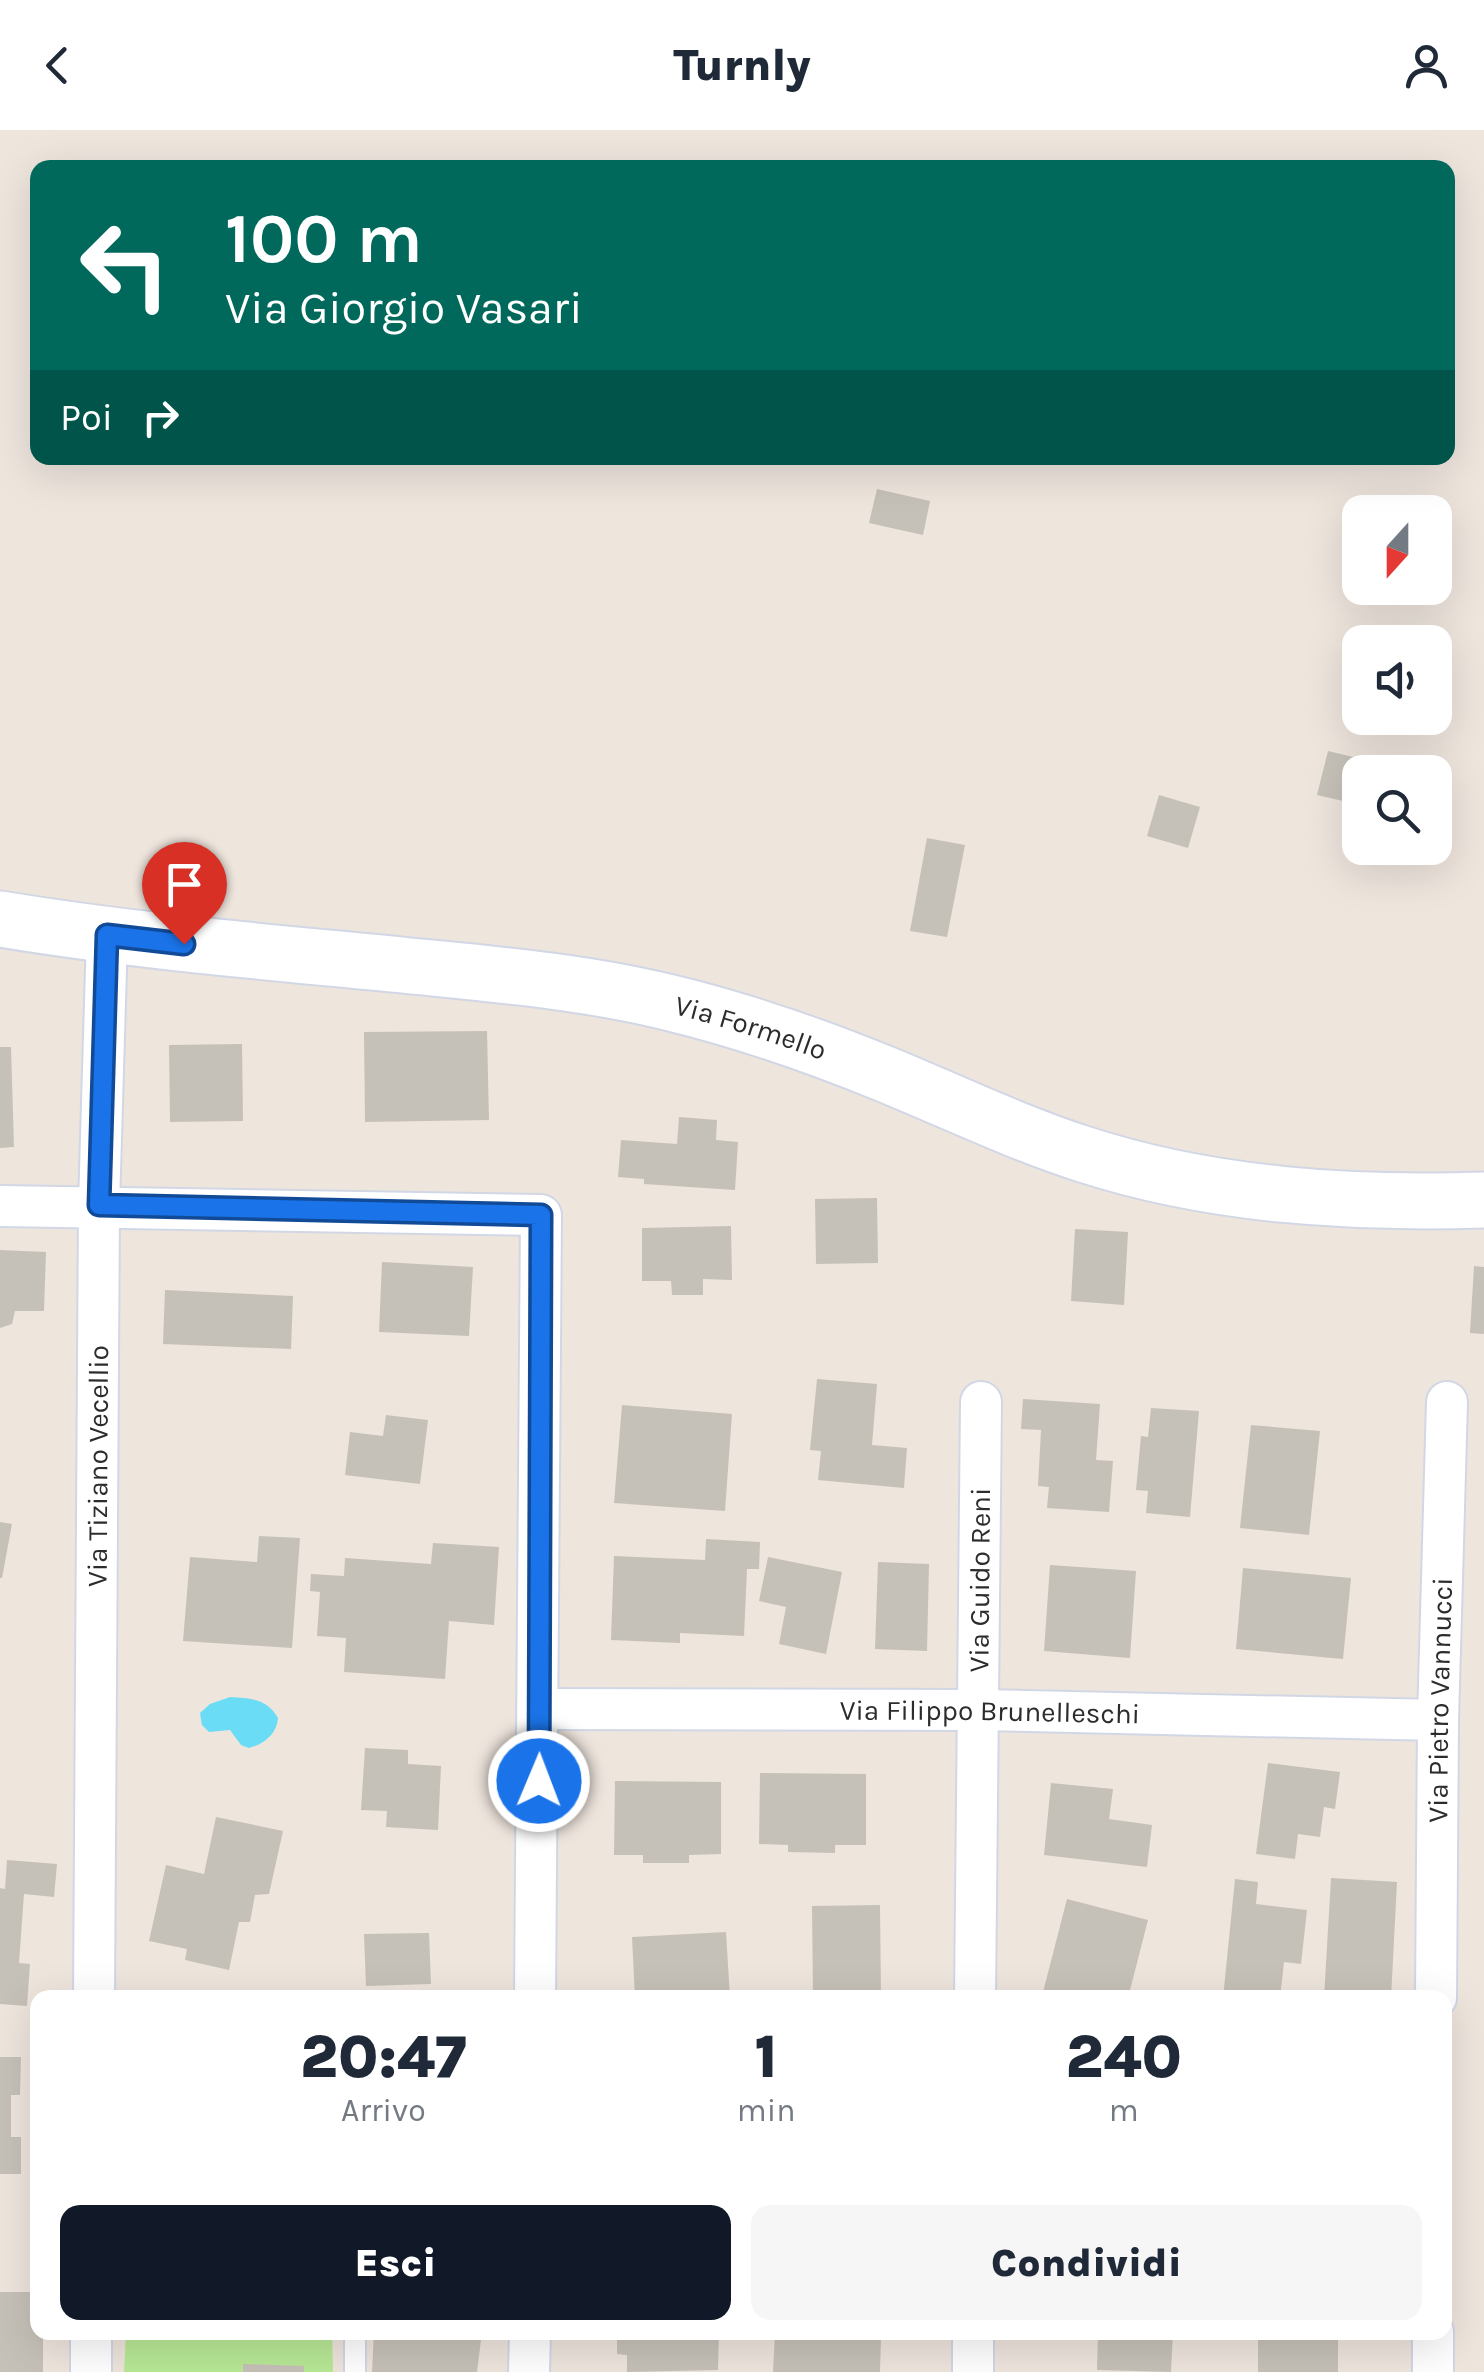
<!DOCTYPE html>
<html lang="it">
<style>
body{margin:0;font-family:Karla,sans-serif;background:#f6f6f7;color:#1f2937;height:100vh;display:flex;flex-direction:column;font-size:38px;white-space:nowrap}
*{box-sizing:border-box;margin:0}
p{font-size:32px;color:#747a83}
.icon{flex:none;width:55px;height:55px;fill:none;stroke:currentColor;stroke-width:2;stroke-linecap:round;stroke-linejoin:round}
.map{position:relative;flex:1;overflow:hidden}
.side{position:absolute;left:30px;top:1860px;width:1422px;height:350px;display:flex;flex-direction:column;background:#fff;border-radius:20px;box-shadow:0 10px 40px #0002}
.side>*{flex:none}
.hud{position:absolute;left:30px;top:30px;width:1425px;height:305px;border-radius:20px;box-shadow:0 10px 40px #0002;background:#00695c;color:#fff;overflow:hidden}
.needle{width:65px;rotate:201deg}
.controls{position:absolute;left:1342px;top:365px;display:grid;gap:20px}
.controls a{display:grid;place-items:center;width:110px;height:110px;border-radius:20px;background:#fff;box-shadow:0 10px 40px #0002;font-size:50px}
.pin{position:absolute;display:grid;place-items:center;width:85px;height:85px;color:#fff;margin:-102px -42px;border-radius:50% 50% 50% 0;rotate:-45deg;box-shadow:0 0 10px #0007}
.pin .icon{rotate:45deg}
.me{position:absolute;width:110px;margin:-55px;rotate:1deg;stroke-linejoin:round;filter:drop-shadow(0 0 8px #0008)}
.turn{display:flex;align-items:center;gap:35px;height:210px;padding:0 30px;font-size:45px}
.turn .icon{width:130px;height:130px;stroke-width:2.5}
.turn b{display:block;font-size:70px;line-height:85px}
.then{display:flex;align-items:center;height:95px;padding:0 30px;background:#0003;gap:20px;font-size:38px}
.eta{display:flex;justify-content:space-evenly;align-items:center;height:170px;text-align:center}
.eta b{font-size:60px;font-weight:800;line-height:70px}
.primary-button{display:flex;gap:20px;margin-top:auto;padding:20px 30px}
.primary-button a{flex:1;height:115px;border-radius:20px;background:#111827;color:#fff;font-size:40px;font-weight:800;line-height:115px;text-align:center}
.primary-button a+a{background:#f6f6f7;color:#1f2937}
header{display:flex;justify-content:space-between;align-items:center;height:130px;padding:0 30px;background:#fff;font-size:45px;font-weight:800}
.map>svg:first-child{display:block}
.green{fill:#b8e896}
.water{fill:#6adcf6}
.building{fill:#c6c1b8}
.lines{fill:none;stroke-linecap:round;stroke-linejoin:round}
.lane-casing{stroke:#d2d7e5;stroke-width:24}
.street-casing{stroke:#d2d7e5;stroke-width:44}
.secondary-casing{stroke:#d2d7e5;stroke-width:59}
.lane{stroke:#fff;stroke-width:20}
.street{stroke:#fff;stroke-width:40}
.secondary{stroke:#fff;stroke-width:55}
.route-casing{stroke:#114b97;stroke-width:25}
.route{stroke:#1a73e8;stroke-width:18}
.labels{text-anchor:middle;stroke-width:8;stroke-linejoin:round;paint-order:stroke}
.street-label{font-size:28px;fill:#2c2c2c;stroke:#fff}
</style>
<header><svg class="icon" aria-label="back" viewBox="0 0 24 24"><path d="M15 5l-7 7 7 7"/></svg>Turnly<svg class="icon" aria-label="person" viewBox="0 0 24 24"><circle cx="12" cy="8" r="4"/><path d="M4 21q1-7 8-7t8 7"/></svg></header>
<div class="map">
<svg width="1484" height="2242" viewBox="0 0 1484 2242">
<rect width="100%" height="100%" fill="#eee5dd"/>
<path class="green" d="M126,2203H332L333,2242H124Z"/>
<path class="water" d="M230,1567C250,1568 268,1569 278,1588C277,1604 264,1614 249,1618L241,1615L230,1600L209,1602L202,1595L200,1583L210,1574Z"/>
<path class="building" d="M877,359L930,371L923,405L869,393Z
M1328,621L1374,632L1371,642H1360V675L1317,665Z
M1159,665L1200,677L1188,718L1147,706Z
M927,708L965,715L947,807L910,801Z
M487,901L489,990L365,992L364,902Z
M242,914L243,991L170,992L169,915Z
M0,917H11L14,1017L0,1018Z
M679,987L717,990L716,1010L738,1012L735,1060L644,1054V1049L618,1047L621,1010L677,1014Z
M877,1068L878,1133L816,1134L815,1069Z
M731,1096L732,1150L703,1149V1165H672L671,1151H642V1098Z
M1075,1099L1128,1102L1124,1175L1071,1171Z
M0,1120L46,1122L44,1181H15L12,1194L0,1198Z
M382,1132L473,1137L469,1206L379,1202Z
M1474,1136L1484,1137V1204L1470,1203Z
M165,1160L293,1166L291,1219L163,1214Z
M817,1249L877,1254L872,1315L907,1318L904,1358L818,1350L821,1321L810,1320Z
M1023,1269L1100,1274L1096,1330L1113,1331L1109,1382L1047,1378L1049,1357L1038,1356L1041,1300L1021,1299Z
M622,1275L732,1284L725,1381L614,1373Z
M1151,1278L1199,1281L1190,1387L1146,1383L1148,1361L1136,1360L1141,1306L1148,1307Z
M386,1285L428,1290L420,1354L345,1345L350,1302L383,1306Z
M1251,1295L1320,1301L1309,1405L1240,1398Z
M0,1392L12,1394L2,1448H0Z
M259,1406L300,1408L292,1518L183,1511L190,1427L257,1432Z
M706,1409L760,1412L759,1439H747L744,1506L680,1503V1513L611,1510L614,1426L705,1430Z
M433,1413L499,1417L494,1495L449,1491L445,1549L344,1542L346,1508L317,1506L320,1462L310,1461L311,1444L344,1446L345,1428L431,1434Z
M768,1427L842,1442L826,1524L779,1514L786,1477L759,1471Z
M878,1432L929,1434L927,1521L875,1519Z
M1050,1435L1136,1441L1130,1528L1044,1521Z
M1243,1438L1351,1448L1343,1529L1236,1519Z
M365,1618L408,1620V1634L441,1636L438,1700L386,1697L387,1681L361,1680Z
M1268,1633L1340,1642L1335,1679L1324,1677L1320,1707L1298,1704L1295,1729L1256,1724Z
M760,1643L866,1644V1715H835V1723L788,1722V1715L759,1714Z
M615,1651L721,1652V1724L689,1725V1733H643V1725H614Z
M1051,1653L1113,1659L1109,1689L1152,1695L1147,1737L1044,1725Z
M216,1687L283,1701L269,1764L255,1765L250,1792H239L229,1840L185,1830L187,1819L149,1811L166,1735L204,1744Z
M7,1730L57,1734L54,1767L24,1764L19,1833L30,1834L27,1876L0,1874V1758L5,1759Z
M1331,1748L1397,1752L1391,1868H1324Z
M1235,1749L1258,1752L1256,1774L1307,1780L1301,1834L1284,1832L1280,1868H1223Z
M1067,1769L1148,1790L1128,1868L1042,1866Z
M880,1775L881,1868H813L812,1776Z
M726,1802L730,1868H635L632,1807Z
M429,1803L431,1854L366,1856L364,1804Z
M0,1927H21L20,1965H11V2007H21V2044H0Z
M0,2162H38V2202H43V2242H0Z
M374,2202H482L477,2242H372Z
M617,2202H719L718,2240L627,2242V2225L617,2224Z
M1098,2202H1173L1171,2242L1097,2240Z
M1258,2202H1338V2242H1258Z
M775,2203L881,2208L880,2242H773Z
M243,2234L304,2236V2242H243Z"/>
<g class="lines">
<defs>
<path id="lane" d="M355,2242V2202"/>
<g id="street">
<path d="M0,1076L541,1085L535,1868"/>
<path id="s1" d="M540,1579L978,1580L1438,1590"/>
<path id="s2" d="M94,1868L99,1075L107,805"/>
<path id="s3" d="M975,1868L981,1272"/>
<path id="s4" d="M1436,1868L1438,1590L1447,1272"/>
<path d="M91,2242V2202"/>
<path d="M529,2242L530,2202"/>
<path d="M973,2242V2202"/>
<path d="M1433,2242V2202"/>
</g>
<g id="secondary">
<path id="s5" d="M0,789C133,811 268,822 402,835C491,844 581,851 667,872C742,890 814,915 885,944C951,971 1015,1002 1083,1024C1212,1066 1350,1074 1484,1070"/>
</g>
</defs>
<use href="#lane" class="lane-casing"/>
<use href="#street" class="street-casing"/>
<use href="#secondary" class="secondary-casing"/>
<use href="#lane" class="lane"/>
<use href="#street" class="street"/>
<use href="#secondary" class="secondary"/>
</g>
<g class="lines">
<defs>
<path id="route" d="M184,814L107,805L99,1075L541,1085L539,1651"/>
</defs>
<use href="#route" class="route-casing"/>
<use href="#route" class="route"/>
</g>
<g class="labels">
<g class="street-label">
<text dy="10" stroke="none"><textPath href="#s5" startOffset="760">Via Formello</textPath></text>
<text dy="10" stroke="none"><textPath href="#s2" startOffset="532">Via Tiziano Vecellio</textPath></text>
<text dy="10" stroke="none"><textPath href="#s3" startOffset="418">Via Guido Reni</textPath></text>
<text dy="10" stroke="none"><textPath href="#s4" startOffset="298">Via Pietro Vannucci</textPath></text>
<text dy="10" stroke="none"><textPath href="#s1" startOffset="450">Via Filippo Brunelleschi</textPath></text>
</g>
</g>
</svg>
<div class="controls">
<a><svg class="needle" viewBox="-14 -14 28 28"><path d="M0-13l5 13h-10z" fill="#e53935"/><path d="M0 13l5-13h-10z" fill="#747a83"/></svg></a>
<a><svg class="icon" aria-label="sound" viewBox="0 0 24 24"><path d="M4 9h4l5-4v14l-5-4H4zM17 9q2 3 0 6"/></svg></a>
<a><svg class="icon" aria-label="search" viewBox="0 0 24 24"><circle cx="10" cy="10" r="6"/><path d="M15 15l6 6"/></svg></a>
</div>
<div class="pin" style="left:184px;top:814px;background:#d93025"><svg class="icon" aria-label="arrive" viewBox="0 0 24 24"><path d="M6 21V4h12l-3 4 3 4H6"/></svg></div>
<svg class="me" style="left:539px;top:1651px" viewBox="-20 -20 40 40"><circle r="17" fill="#1a73e8" stroke="#fff" stroke-width="3"/><path d="M0-11L8 9 0 5-8 9z" fill="#fff"/></svg>
<div class="hud">
<div class="turn"><svg class="icon" aria-label="left" viewBox="0 0 24 24"><path d="M17 20v-9H6M10 6l-5 5 5 5"/></svg><div><b>100 m</b>Via Giorgio Vasari</div></div>
<div class="then">Poi<svg class="icon" aria-label="right" viewBox="0 0 24 24"><path d="M7 20v-9h11M14 6l5 5-5 5"/></svg></div>
</div>
<section class="side">
<div class="eta">
<div><b>20:47</b><p>Arrivo</p></div>
<div><b>1</b><p>min</p></div>
<div><b>240</b><p>m</p></div>
</div>
<div class="primary-button"><a>Esci</a><a>Condividi</a></div>
</section>
</div>
